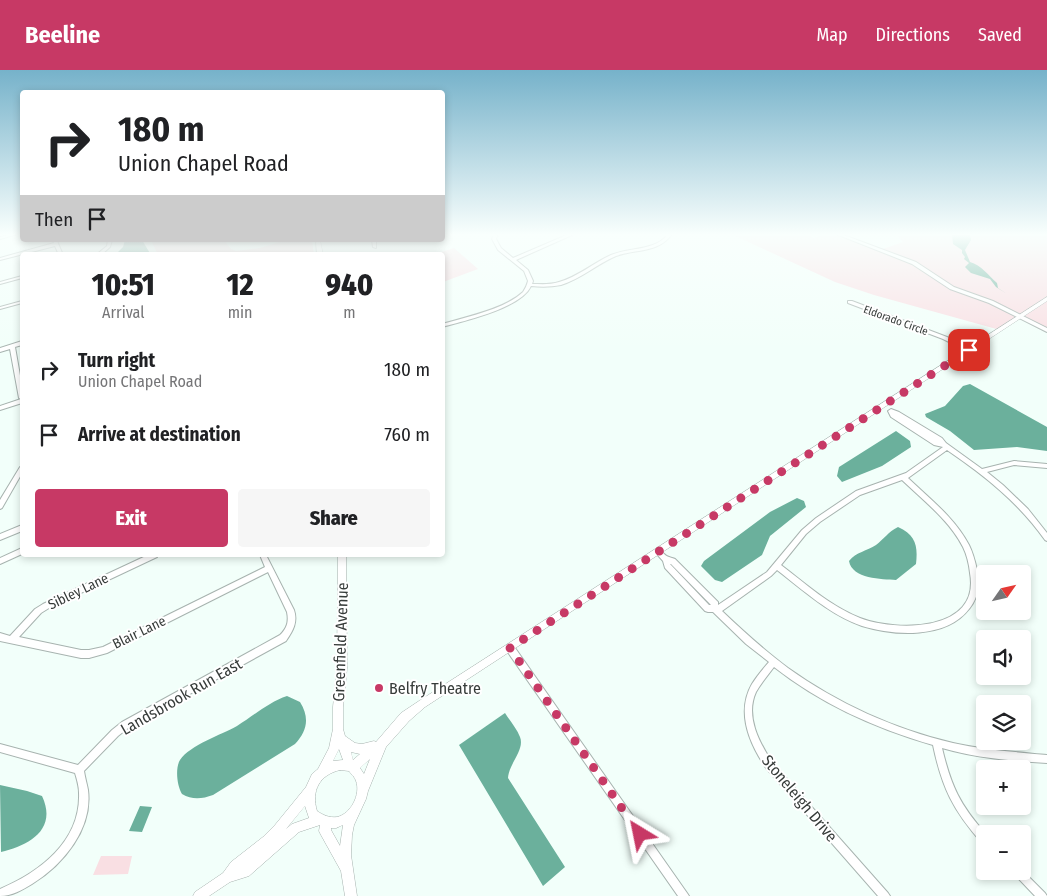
<!DOCTYPE html>
<meta charset="utf-8">
<style>
body{margin:0;font-family:"Fira Sans Condensed",sans-serif;background:#f6f6f6;color:#202124;height:100vh;display:flex;flex-direction:column;font-size:19px;white-space:nowrap}
*{box-sizing:border-box;margin:0}
p{font-size:16px;color:#757577}
.icon{flex:none;width:28px;height:28px;fill:none;stroke:currentColor;stroke-width:2;stroke-linecap:round;stroke-linejoin:round}
.map{position:relative;flex:1;overflow:hidden}
.drawer{position:absolute;left:20px;top:182px;width:425px;height:305px;display:flex;flex-direction:column;background:#fff;border-radius:5px;box-shadow:0 2px 8px #0003}
.drawer>*{flex:none}
.banner{position:absolute;left:20px;top:20px;width:425px;height:152px;border-radius:5px;box-shadow:0 2px 8px #0003;background:#fff;color:#202124;overflow:hidden}
.needle{width:32px;rotate:56deg}
.buttons{position:absolute;left:976px;top:495px;display:grid;gap:10px}
.buttons a{display:grid;place-items:center;width:55px;height:55px;border-radius:5px;background:#fff;box-shadow:0 2px 8px #0003;font-size:25px}
.pin{position:absolute;display:grid;place-items:center;width:42px;height:42px;color:#fff;margin:-21px;border-radius:10px;box-shadow:0 2px 8px #0006}
.me{position:absolute;width:55px;margin:-28px;rotate:325deg;stroke-linejoin:round;filter:drop-shadow(0 0 4px #0008)}
.turn{display:flex;align-items:center;gap:18px;height:105px;padding:0 15px;font-size:22px}
.turn .icon{width:65px;height:65px;stroke-width:2.5}
.turn b{display:block;font-size:35px;line-height:42px}
.then{display:flex;align-items:center;height:48px;padding:0 15px;background:#0003;gap:10px;font-size:19px}
.eta{display:flex;justify-content:space-evenly;align-items:center;height:85px;text-align:center}
.eta b{font-size:30px;font-weight:800;line-height:35px}
.button{display:flex;gap:10px;margin-top:auto;padding:10px 15px}
.button a{flex:1;height:58px;border-radius:5px;background:#c73965;color:#fff;font-size:20px;font-weight:800;line-height:58px;text-align:center}
.button a+a{background:#f6f6f6;color:#202124}
ul{padding:0;list-style:none}
li{display:flex;align-items:center;gap:15px;height:65px;padding:0 15px}
li div{flex:1}
li b{display:block;font-size:19px}
li em{font-style:normal}
header{display:flex;align-items:center;gap:30px;box-sizing:border-box;height:70px;padding:0 25px;background:#c73965;color:#fff}
header strong{font-size:24px}
nav{display:flex;gap:28px;margin-inline-start:auto;font-size:18px}
.map>svg:first-child{display:block}
.green{fill:#f9dfe3}
.water{fill:#6bb09c}
.lines{fill:none;stroke-linecap:round;stroke-linejoin:round}
.minor-casing{stroke:#a7b3af;stroke-width:2}
.major-casing{stroke:#a7b3af;stroke-width:1}
.minor{fill:#fff;fill-rule:evenodd}
.major{fill:#fff;fill-rule:evenodd}
.route{stroke:#c73965;stroke-width:9;stroke-dasharray:0 16.2}
.poi-dot{fill:#c73965;stroke:#fff;stroke-width:2}
.labels{text-anchor:middle;stroke-width:4;stroke-linejoin:round;paint-order:stroke}
.far-street-label{font-size:11px;fill:#373c3a;stroke:#fff}
.street-label{font-size:14px;fill:#373c3a;stroke:#fff}
.near-street-label{font-size:16px;fill:#373c3a;stroke:#fff}
.near-poi-label{font-size:16px;fill:#373c3a;stroke:#fff;text-anchor:start}
</style>
<header>
<strong>Beeline</strong>
<nav><a>Map</a><a>Directions</a><a>Saved</a></nav>
</header>
<div class="map">
<svg width="1047" height="826" viewBox="0 0 1047 826">
<rect width="100%" height="100%" fill="#f2fffa"/>
<path class="green" d="M731,164H806L814,168C841,155 853,175 877,179C884,180 896,174 903,172L895,164H1047V260L1021,247L1000,260L874,225L835,212Z
M151,170H224L231,179L236,181L260,178L286,170H312L314,185H158Z
M454,178L478,199L443,212L442,185H432Z
M101,786H132L128,804L93,805Z"/>
<path class="water" d="M952,164H970L971,170L965,180L970,192C981,195 989,206 997,213L998,218L1007,224L996,217L990,209L971,203L965,197L969,193L964,189L965,187L962,183V180L953,174Z
M125,170H142L151,185H115L123,177Z
M970,314L1047,357V381L1017,377L974,380L950,361L926,347L925,344L945,336L963,316Z
M896,361L910,371L911,377L882,396L842,412L837,406L839,397Z
M797,428L804,431L806,437L770,466L762,485L722,512L715,510L701,496L704,491L770,442Z
M898,457C916,465 918,476 916,494L896,510C882,509 852,509 849,491C856,482 867,481 876,475C884,469 888,462 898,457Z
M287,626L300,632C310,648 307,661 295,674L213,725C202,729 192,730 182,724C177,716 175,698 180,690C190,675 221,665 237,656C253,646 269,632 287,626Z
M505,643C510,651 517,659 520,667C525,680 509,693 508,708L565,797L543,816L459,675Z
M0,715L27,721L42,726C58,760 28,776 1,782Z
M140,736L152,737L142,762L129,761Z"/>
<g class="lines">
<defs>
<path id="minor" d="M13,164H18L0,169V167Z
M494,164H498L496,169L501,178L513,188L569,164H573L572,165L516,190L528,200L533,211L532,214C541,214 550,215 559,212C578,207 593,193 611,185C630,177 656,181 668,164H672C659,183 636,179 616,186C597,194 581,209 561,215C551,217 541,217 531,216C521,238 465,251 442,257V254C466,247 505,239 523,222C525,219 527,215 528,211L524,201L498,180L492,169Z
M836,164H841L916,192L954,217L993,231L1047,258V262L989,233L950,219L912,194Z
M54,170L57,171L63,185H59L55,176L0,190V188L54,173L53,171Z
M108,170H112L110,177L101,185H96L107,176Z
M372,170H376V178L373,177Z
M22,206V208L0,214V212Z
M22,231V233L0,239V237Z
M848,231H852L947,267L972,280L969,282L943,269L848,233Z
M22,271V275L15,277L22,317V333L0,340V336L21,329L19,328L10,279L0,282V278Z
M891,339L899,342L942,368L946,373L982,399L1014,391L1047,394V398L1014,395L987,402L1003,415L1028,439L1047,463V471L1045,470C1018,432 985,406 947,380L908,408C929,428 955,448 969,475C973,483 975,491 977,500C977,504 979,508 979,511C979,521 975,532 969,539C946,569 895,566 862,556C830,545 803,520 777,500L771,506L722,541C743,561 765,581 788,598C837,633 894,659 953,673C984,680 1015,682 1047,685V693C1012,691 976,688 942,678C951,716 960,735 986,764L985,775L982,773C953,740 942,718 933,675C877,659 821,634 774,597C768,605 761,613 756,622C745,646 759,672 772,692L888,823L890,826H878L766,698C749,673 736,642 752,614C757,606 763,599 769,592L746,574L713,542H708L705,541L665,498L663,491L655,482L656,480C662,479 663,485 669,487C671,488 673,488 675,489L718,532V535L767,502L802,460L816,448L856,421L906,403L943,377L934,375L891,347L888,341ZM902,410C923,430 949,450 963,477C967,485 969,494 970,503C981,562 897,562 860,548C830,536 806,514 781,495L806,464L820,452L860,425ZM670,494H671L711,535H709Z
M20,397H22V403L2,438L0,439V430Z
M22,455V461L0,470V464Z
M22,478V484L0,494V488Z
M148,485H158L157,487L49,538L41,543L19,567L81,580H89L103,577L265,497L260,485H266L294,540C298,552 293,561 286,571L128,658L118,666L84,701C85,708 87,714 88,720C93,759 63,795 32,814C22,820 12,826 0,826V819C40,802 81,771 79,723C79,716 77,710 75,703L0,682V674L78,695L112,660L122,652L280,565C287,558 289,552 287,542L268,502L107,583L89,588H81L0,571V563L10,566L35,539L43,534Z
M510,574L513,575L687,823L689,826H678L507,581L506,578L507,575Z
M1022,800L1045,823L1047,826H1035L1014,804L1012,801H1022Z"/>
<path id="major" d="M316,170H320L323,185H317Z
M1047,227V231L425,637L409,651L386,677L368,721L366,729L354,755L352,765L351,785L357,826H345L341,801L321,765L319,761L320,755L299,762L249,806L230,812L209,826H193L195,822L223,803L231,792L263,767L275,755L306,717L312,704L318,699L329,678L333,659V637L337,598L338,485H346L347,598L343,637V659L345,666L355,673L362,674L374,671L376,672L401,643L419,631ZM339,679L343,690L333,691ZM351,682L360,684L353,690ZM370,689L364,704L360,698ZM340,700L349,701C351,704 355,707 356,711C361,724 351,744 337,747C329,748 323,745 317,741C311,721 319,705 340,700ZM305,736L309,748L292,754L286,759ZM343,755L340,776L331,760V758H336Z"/>
</defs>
<use href="#minor" class="minor-casing"/>
<use href="#major" class="major-casing"/>
<use href="#minor" class="minor"/>
<use href="#major" class="major"/>
</g>
<linearGradient id="sky" x2="0" y2="1"><stop stop-color="#76b2ca"/><stop offset="0.59" stop-color="#f9fffd"/><stop offset="1" stop-color="#f9fffd" stop-opacity="0"/></linearGradient>
<rect width="1047" height="279" fill="url(#sky)"/>
<g class="lines">
<path class="route" d="M640,764L510,578L969,280"/>
</g>
<circle class="poi-dot" cx="379" cy="618" r="5"/>
<g class="labels">
<g class="far-street-label">
<text transform="translate(896 250) rotate(20)" y="4">Eldorado Circle</text>
</g>
<g class="street-label">
<text transform="translate(78 521) rotate(-26)" y="5">Sibley Lane</text>
<text transform="translate(139 562) rotate(-26)" y="5">Blair Lane</text>
</g>
<g class="near-street-label">
<text transform="translate(340 572) rotate(-88)" y="6">Greenfield Avenue</text>
<text transform="translate(181 626) rotate(-30)" y="6">Landsbrook Run East</text>
<text transform="translate(800 728) rotate(50)" y="6">Stoneleigh Drive</text>
</g>
<g class="near-poi-label">
<text x="389" y="624">Belfry Theatre</text>
</g>
</g>
</svg>
<div class="buttons">
<a><svg class="needle" viewBox="-14 -14 28 28"><path d="M0-13l5 13h-10z" fill="#e53935"/><path d="M0 13l5-13h-10z" fill="#757577"/></svg></a>
<a><svg class="icon" aria-label="sound" viewBox="0 0 24 24"><path d="M4 9h4l5-4v14l-5-4H4zM17 9q2 3 0 6"/></svg></a>
<a><svg class="icon" aria-label="layers" viewBox="0 0 24 24"><path d="M12 4l9 5-9 5-9-5zM3 14l9 5 9-5"/></svg></a>
<a>+</a>
<a>−</a>
</div>
<div class="pin" style="left:969px;top:280px;background:#d93025"><svg class="icon" aria-label="arrive" viewBox="0 0 24 24"><path d="M6 21V4h12l-3 4 3 4H6"/></svg></div>
<svg class="me" style="left:640px;top:764px" viewBox="-20 -20 40 40"><path d="M0-17L14 15 0 8-14 15z" fill="#c73965" stroke="#fff" stroke-width="4"/></svg>
<div class="banner">
<div class="turn"><svg class="icon" aria-label="right" viewBox="0 0 24 24"><path d="M7 20v-9h11M14 6l5 5-5 5"/></svg><div><b>180 m</b>Union Chapel Road</div></div>
<div class="then">Then<svg class="icon" aria-label="arrive" viewBox="0 0 24 24"><path d="M6 21V4h12l-3 4 3 4H6"/></svg></div>
</div>
<section class="drawer">
<div class="eta">
<div><b>10:51</b><p>Arrival</p></div>
<div><b>12</b><p>min</p></div>
<div><b>940</b><p>m</p></div>
</div>
<ul>
<li><svg class="icon" aria-label="right" viewBox="0 0 24 24"><path d="M7 20v-9h11M14 6l5 5-5 5"/></svg><div><b>Turn right</b><p>Union Chapel Road</p></div><em>180 m</em></li>
<li><svg class="icon" aria-label="arrive" viewBox="0 0 24 24"><path d="M6 21V4h12l-3 4 3 4H6"/></svg><div><b>Arrive at destination</b></div><em>760 m</em></li>
</ul>
<div class="button"><a>Exit</a><a>Share</a></div>
</section>
</div>
